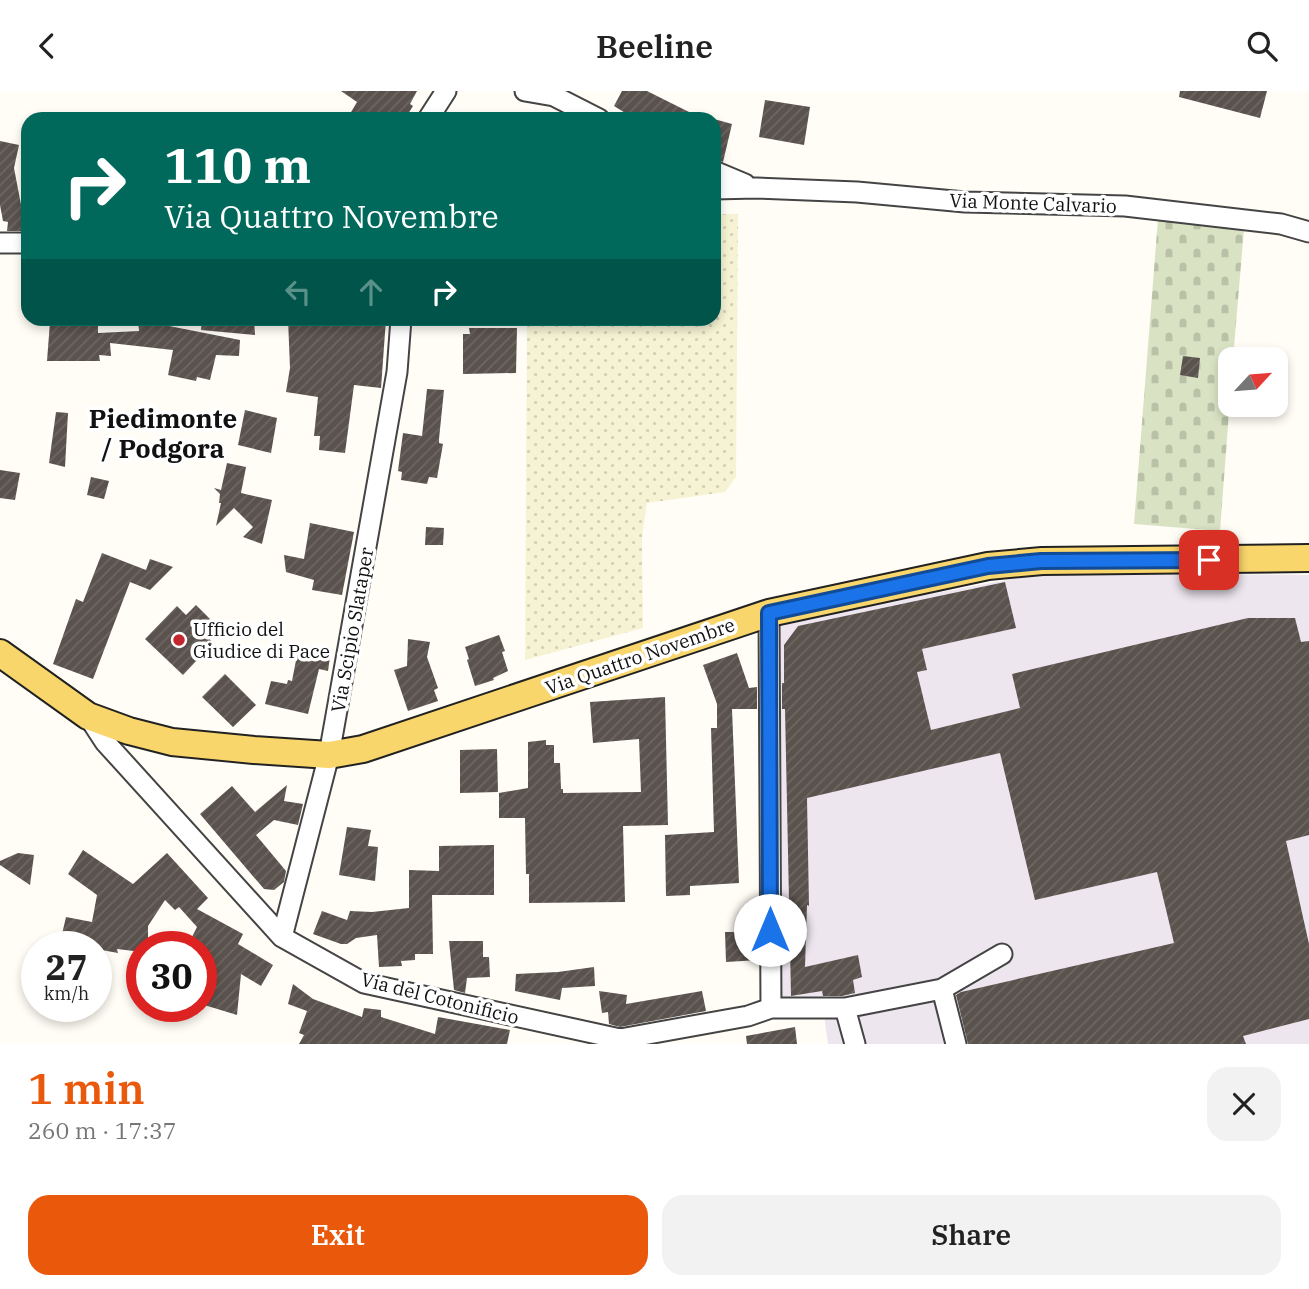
<!DOCTYPE html>
<meta charset="utf-8">
<style>
body{margin:0;font-family:"IBM Plex Serif",serif;background:#f2f2f2;color:#222;height:100vh;display:flex;flex-direction:column;font-size:26px;white-space:nowrap}
*{box-sizing:border-box;margin:0}
p{font-size:23px;color:#767676}
.icon{flex:none;width:38px;height:38px;fill:none;stroke:currentColor;stroke-width:2;stroke-linecap:round;stroke-linejoin:round}
.map{position:relative;height:953px;overflow:hidden}
.panel{display:flex;flex-direction:column;background:#fff;flex:1}
.panel>*{flex:none}
.banner{position:absolute;left:21px;top:21px;width:700px;height:214px;border-radius:21px;box-shadow:0 4px 10px #0003;background:#00695c;color:#fff;overflow:hidden}
.needle{width:46px;rotate:64deg}
.tools{position:absolute;left:1218px;top:256px;display:grid;gap:14px}
.tools a{display:grid;place-items:center;width:70px;height:70px;border-radius:14px;background:#fff;box-shadow:0 4px 10px #0003;font-size:35px}
.speed{position:absolute;left:21px;top:840px;display:flex;gap:14px;font-size:35px;font-weight:700;text-align:center}
.speed>*{display:grid;place-content:center;width:91px;height:91px;border-radius:50%;background:#fff;box-shadow:0 4px 10px #0003;line-height:1}
.speed small{font-size:18px;font-weight:400}
.speed .limit{border:10px solid #d22;background:#fff;color:#111}
.pin{position:absolute;display:grid;place-items:center;width:60px;height:60px;color:#fff;margin:-30px;border-radius:14px;box-shadow:0 4px 10px #0006}
.me{position:absolute;width:77px;margin:-38px;rotate:0deg;stroke-linejoin:round;filter:drop-shadow(0 0 5px #0008)}
.turn{display:flex;align-items:center;gap:24px;height:147px;padding:0 28px;font-size:32px}
.turn .icon{width:91px;height:91px;stroke-width:2.5}
.turn b{display:block;font-size:49px;line-height:60px}
.lanes{display:flex;align-items:center;height:66px;padding:0 28px;background:#0003;justify-content:center;gap:35px;direction:ltr}
.lanes .off{opacity:.35}
.round{display:grid;place-items:center;flex:none;width:74px;height:74px;border-radius:21px;background:#f2f2f2}
.head{display:flex;align-items:center;justify-content:space-between;height:119px;padding:0 28px}
h1{font-size:42px;font-weight:600;line-height:52px;color:#ea580c}
.action{display:flex;gap:14px;margin-top:auto;padding:14px 28px}
.action a{flex:1;height:80px;border-radius:21px;background:#ea580c;color:#fff;font-size:28px;font-weight:600;line-height:80px;text-align:center}
.action a+a{background:#f2f2f2;color:#222}
header{display:flex;justify-content:space-between;align-items:center;height:91px;padding:0 28px;background:#fff;font-size:32px;font-weight:600}
.map>svg:first-child{display:block}
.industrial{fill:#eee6ef}
.farmland{fill:url(#farmland-dots)}
.cemetery{fill:url(#cemetery-stones)}
.building{fill:url(#building-hatch)}
.lines{fill:none;stroke-linecap:round;stroke-linejoin:round}
.minor-casing{stroke:#444;stroke-width:23}
.major-casing{stroke:#222;stroke-width:30}
.minor{stroke:#fff;stroke-width:19}
.major{stroke:#f9d66b;stroke-width:26}
.route-casing{stroke:#114b97;stroke-width:18}
.route{stroke:#1a73e8;stroke-width:12}
.poi-dot{fill:#c4262e;stroke:#fff;stroke-width:2.5}
.labels{text-anchor:middle;stroke-width:7;stroke-linejoin:round;paint-order:stroke}
.street-label{font-size:19px;fill:#111;stroke:#fff}
.poi-label{font-size:19px;fill:#111;stroke:#fff;text-anchor:start}
.district-label{font-size:26px;font-weight:bold;fill:#111;stroke:#fff}
</style>
<header><svg class="icon" aria-label="back" viewBox="0 0 24 24"><path d="M15 5l-7 7 7 7"/></svg>Beeline<svg class="icon" aria-label="search" viewBox="0 0 24 24"><circle cx="10" cy="10" r="6"/><path d="M15 15l6 6"/></svg></header>
<div class="map">
<svg width="1309" height="953" viewBox="0 0 1309 953">
<defs>
<pattern id="farmland-dots" width="8" height="8" patternUnits="userSpaceOnUse" patternTransform="scale(1.75)"><rect width="8" height="8" fill="#f6f3d4"/><path d="M2 2h.1M6 6h.1" fill="none" stroke="#d2cfb5" stroke-width="1.8" stroke-linecap="round"/></pattern>
<pattern id="cemetery-stones" width="16" height="16" patternUnits="userSpaceOnUse" patternTransform="scale(1.75)"><rect width="16" height="16" fill="#d9e3c4"/><path d="M2 7V4a2 2 0 0 1 4 0v3zM10 15v-3a2 2 0 0 1 4 0v3z" fill="#b9c2a7"/></pattern>
<pattern id="building-hatch" width="6" height="6" patternUnits="userSpaceOnUse" patternTransform="scale(1.75)"><rect width="6" height="6" fill="#5a524d"/><path d="M-1 1l2-2M0 6l6-6M5 7l2-2" fill="none" stroke="#6d6662"/></pattern>
</defs>
<rect width="100%" height="100%" fill="#fffdf5"/>
<path class="industrial" d="M1040,483L1309,484V953H828L824,925H777L772,532Z"/>
<path class="farmland" d="M714,123H738L736,386L725,401L647,412L642,445L643,537L525,569L527,228H714Z"/>
<path class="cemetery" d="M1158,128L1244,138L1233,268H1230V308L1220,440L1134,433Z"/>
<path class="building" d="M341,0H417L410,13L413,15L405,28H347L357,11Z
M622,0H647L703,28H635L614,15Z
M1180,0H1267L1260,27L1179,6Z
M765,9L810,16L804,54L759,46Z
M714,28L732,33L723,71L714,68Z
M0,50L19,54L14,77L22,119H28V140H7L8,131L3,130L0,114Z
M138,228H159V233L240,249L239,265L216,264L210,289L197,286L196,290L168,284L173,259L110,252L111,265L99,264L100,270H47L50,231H98V242L139,240Z
M202,228H254L255,244L201,239Z
M288,228H313V230L362,231L363,228H386L381,297L354,294L345,362L319,359L320,345H314L318,306L286,301L290,277Z
M469,237H517L516,282L463,283V243H470Z
M1183,265L1200,267L1198,287L1180,284Z
M427,298L444,299L439,348V352L443,353L437,387L429,386L427,393L401,389L402,381L398,380L403,342L422,345Z
M245,319L277,327L271,362L238,354Z
M56,321L68,322L65,376L49,372Z
M227,372L246,376L241,402L272,409L262,453L243,446L253,436L234,417L216,435L221,412H219L220,403L214,397L221,399Z
M0,379L20,382L15,409L0,407Z
M91,386L109,390L104,408L87,404Z
M310,432L354,441L342,504L312,499L314,489L286,481L284,464L304,468Z
M426,436L444,437L443,454H425Z
M102,462L146,479L150,468L173,476L150,499L130,491L93,588L53,573L76,508L83,511Z
M1005,491L1016,537L922,558L927,579L917,581L931,639L1020,617L1012,583L1248,527H1295L1301,551L1309,550V744L1286,750L1309,853V928L1243,945L1246,953H968L956,904L961,901L1174,852L1157,781L1035,809L1000,662L807,707L809,815L807,814L805,876L858,864L862,886L853,889L855,902L842,905H823L822,900L791,905L785,618H782V592H784V554L798,535Z
M196,514L214,532L205,542L213,552L183,584L145,548L177,515L186,524Z
M499,544L505,560L502,561L508,580L493,587L494,589L475,595L467,569L469,568L465,556Z
M408,548L430,551L427,566L438,597L434,599L438,610L408,620L394,579L407,575Z
M299,554L331,559L328,580L319,578L308,623L265,613L271,590L287,593L288,589L292,590Z
M737,562L749,597L757,596V618H732L739,792L690,795V804L666,805L665,744L714,741L711,637H717V613L703,574Z
M225,583L256,614L233,636L202,606Z
M665,606L668,734L623,735L625,811L529,812V783H526L525,727H499V702L528,697V651L546,649V654H554V672H560L561,698H563V702L641,701L639,648L593,652L590,611Z
M497,658L498,701L460,702V659Z
M287,694L284,710L303,713L298,734L274,729L256,744L286,780L284,791L274,799L264,798L200,723L232,695L255,721Z
M347,736L371,739L368,755L378,756L375,790L339,784Z
M494,754V804H432L433,863H415V869L401,870L402,875L379,876L377,844L356,847L347,853H341L313,843L322,820L347,829L350,820L372,821L409,817V779L439,780V755Z
M83,759L133,793L167,762L208,807L197,818L243,843L238,853L273,874L261,895L241,883L237,924L201,913V856L188,854L197,836L179,816L175,819L165,809L148,835V856H142V861L117,858L118,862L96,858V856H59L66,826L92,831L97,804L68,783Z
M18,762L34,764L30,794L0,774V770Z
M725,841H758L759,869L726,871Z
M449,850H483V866H489L490,886L467,887L465,902L454,899Z
M594,876L595,895L562,897L560,909L515,900L516,883L558,881Z
M293,893L313,908L362,926L364,917L381,919V926L435,943L438,926L510,939L507,953H299L304,944L299,942L307,920L288,913Z
M599,900L627,904L626,913L702,900L706,920L620,936L609,933L608,921L602,922Z
M795,936L797,953H747L746,945Z"/>
<g class="lines">
<defs>
<path id="minor" d="M525,0L554,5L599,28
M428,28L446,0
M714,80L745,93
M714,98L756,97L857,101L965,111L1125,115L1281,133L1309,141
M0,152H28
M769,522L771,917
M88,625L105,651L282,846L364,892L620,948L748,925L771,917H845L942,898L1002,863
M282,846L329,664L397,281L401,228
M942,898L956,953
M845,917L855,953"/>
<path id="major" d="M0,562L88,625L129,640L172,651L254,659L329,664L363,658L769,522L988,475L1042,470L1309,467"/>
</defs>
<use href="#minor" class="minor-casing"/>
<use href="#major" class="major-casing"/>
<use href="#minor" class="minor"/>
<use href="#major" class="major"/>
</g>
<g class="lines">
<defs>
<path id="route" d="M770,839L769,522L988,475L1041,470L1209,469"/>
</defs>
<use href="#route" class="route-casing"/>
<use href="#route" class="route"/>
</g>
<circle class="poi-dot" cx="179" cy="549" r="7"/>
<g class="labels">
<g class="street-label">
<text transform="translate(1033 112) rotate(2)" y="7">Via Monte Calvario</text>
<text transform="translate(352 539) rotate(-80)" y="7">Via Scipio Slataper</text>
<text transform="translate(640 565) rotate(-19)" y="7">Via Quattro Novembre</text>
<text transform="translate(440 907) rotate(14)" y="7">Via del Cotonificio</text>
</g>
<g class="poi-label">
<text x="193" y="545">Ufficio del<tspan x="193" dy="22">Giudice di Pace</tspan></text>
</g>
<g class="district-label">
<text x="163" y="337">Piedimonte<tspan x="163" dy="30">/ Podgora</tspan></text>
</g>
</g>
</svg>
<div class="tools">
<a><svg class="needle" viewBox="-14 -14 28 28"><path d="M0-13l5 13h-10z" fill="#e53935"/><path d="M0 13l5-13h-10z" fill="#767676"/></svg></a>
</div>
<div class="speed"><div>27<small>km/h</small></div><div class="limit">30</div></div>
<div class="pin" style="left:1209px;top:469px;background:#d93025"><svg class="icon" aria-label="arrive" viewBox="0 0 24 24"><path d="M6 21V4h12l-3 4 3 4H6"/></svg></div>
<svg class="me" style="left:770px;top:839px" viewBox="-20 -20 40 40"><circle r="19" fill="#fff"/><path d="M0-13L10 11 0 6-10 11z" fill="#1a73e8"/></svg>
<div class="banner">
<div class="turn"><svg class="icon" aria-label="right" viewBox="0 0 24 24"><path d="M7 20v-9h11M14 6l5 5-5 5"/></svg><div><b>110 m</b>Via Quattro Novembre</div></div>
<div class="lanes"><svg class="icon off" aria-label="left" viewBox="0 0 24 24"><path d="M17 20v-9H6M10 6l-5 5 5 5"/></svg><svg class="icon off" aria-label="ahead" viewBox="0 0 24 24"><path d="M12 20V5M6 11l6-6 6 6"/></svg><svg class="icon" aria-label="right" viewBox="0 0 24 24"><path d="M7 20v-9h11M14 6l5 5-5 5"/></svg></div>
</div>
</div>
<section class="panel">
<div class="head"><div><h1>1 min</h1><p>260 m · 17:37</p></div><a class="round"><svg class="icon" aria-label="close" viewBox="0 0 24 24"><path d="M6 6l12 12M18 6L6 18"/></svg></a></div>
<div class="action"><a>Exit</a><a>Share</a></div>
</section>
